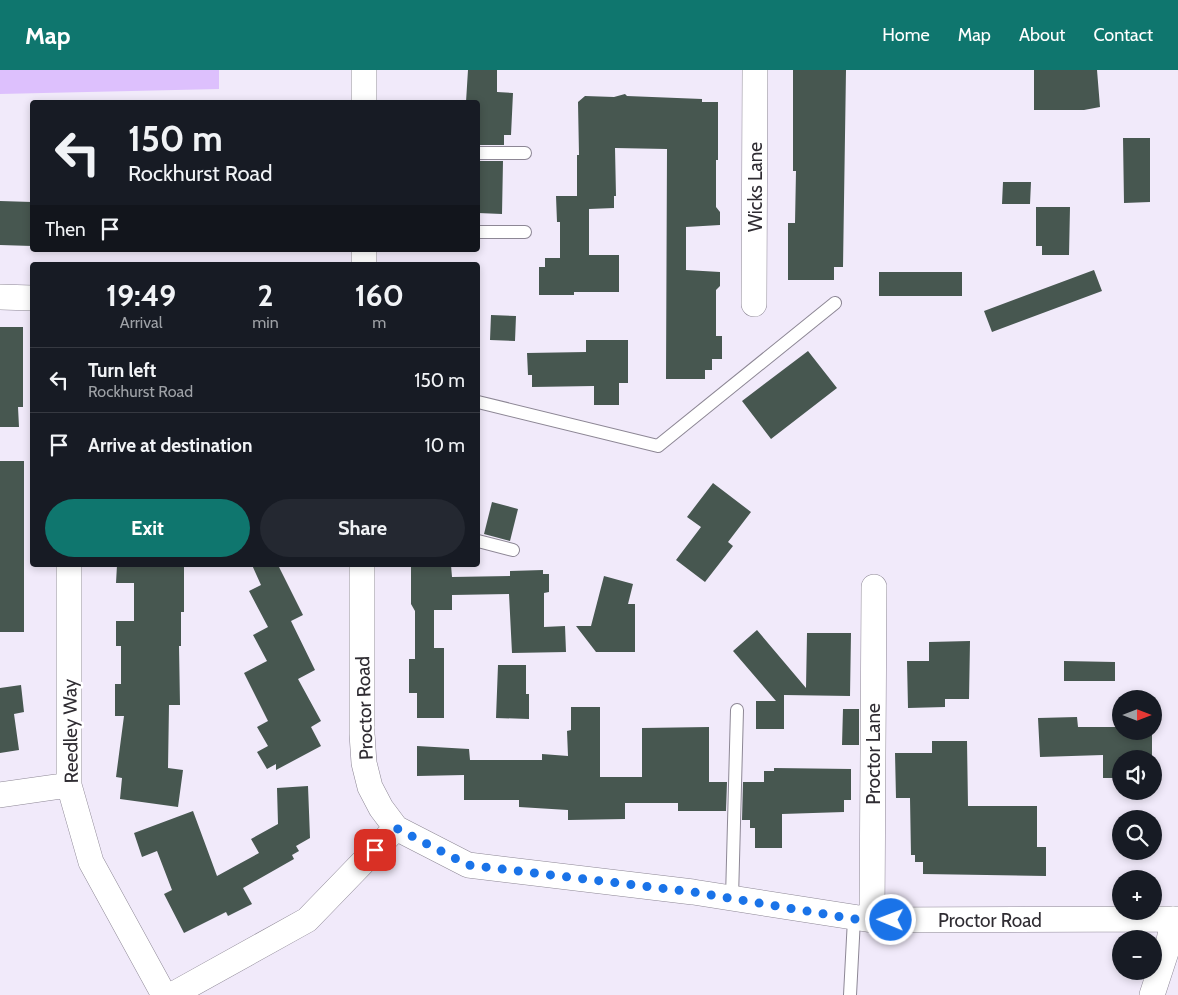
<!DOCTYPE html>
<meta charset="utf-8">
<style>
body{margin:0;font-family:Cabin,sans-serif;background:#242831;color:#f1f3f6;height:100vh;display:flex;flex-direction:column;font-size:19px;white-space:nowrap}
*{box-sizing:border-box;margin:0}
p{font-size:16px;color:#9ea1a6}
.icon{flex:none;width:28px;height:28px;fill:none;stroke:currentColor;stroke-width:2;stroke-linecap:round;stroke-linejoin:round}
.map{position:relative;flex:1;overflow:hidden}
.side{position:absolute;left:30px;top:192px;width:450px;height:305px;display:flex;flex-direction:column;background:#171b24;border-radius:5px;box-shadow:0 2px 8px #0003}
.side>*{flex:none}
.top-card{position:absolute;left:30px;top:30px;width:450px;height:152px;border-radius:5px;box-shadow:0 2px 8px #0003;background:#171b24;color:#f1f3f6;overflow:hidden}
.needle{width:32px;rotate:90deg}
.fabs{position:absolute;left:1112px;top:620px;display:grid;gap:10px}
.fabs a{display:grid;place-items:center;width:50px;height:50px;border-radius:50%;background:#171b24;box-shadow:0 2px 8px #0003;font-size:25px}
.pin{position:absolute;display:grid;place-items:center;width:42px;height:42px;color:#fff;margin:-21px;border-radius:10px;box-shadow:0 2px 8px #0006}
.me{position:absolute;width:55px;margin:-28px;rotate:271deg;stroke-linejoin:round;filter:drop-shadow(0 0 4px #0008)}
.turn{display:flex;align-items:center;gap:18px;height:105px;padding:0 15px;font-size:22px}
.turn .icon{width:65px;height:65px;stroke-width:2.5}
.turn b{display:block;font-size:35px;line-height:42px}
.then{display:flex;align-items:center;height:48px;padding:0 15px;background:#0003;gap:10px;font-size:19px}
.eta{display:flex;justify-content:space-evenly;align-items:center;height:85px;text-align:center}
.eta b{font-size:30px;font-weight:700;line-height:35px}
.primary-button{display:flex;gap:10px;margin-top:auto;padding:10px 15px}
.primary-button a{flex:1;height:58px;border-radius:30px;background:#0f766e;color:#fff;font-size:20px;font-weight:700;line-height:58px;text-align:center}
.primary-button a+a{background:#242831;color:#f1f3f6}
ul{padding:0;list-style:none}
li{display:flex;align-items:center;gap:15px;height:65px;padding:0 15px;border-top:1px solid #363941}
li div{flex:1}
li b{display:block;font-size:19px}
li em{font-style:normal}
header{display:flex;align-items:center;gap:30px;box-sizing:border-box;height:70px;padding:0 25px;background:#0f766e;color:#fff}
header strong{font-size:24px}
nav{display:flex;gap:28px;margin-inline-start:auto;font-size:18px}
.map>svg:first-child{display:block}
.green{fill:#ddc0fd}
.building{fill:#475750}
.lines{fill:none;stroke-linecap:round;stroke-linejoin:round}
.service-casing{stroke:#8d8795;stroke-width:14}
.minor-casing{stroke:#8d8795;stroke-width:26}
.service{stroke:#fff;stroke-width:12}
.minor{stroke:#fff;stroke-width:25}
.route{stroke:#1a73e8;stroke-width:9;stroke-dasharray:0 16.2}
.labels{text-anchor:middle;stroke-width:5;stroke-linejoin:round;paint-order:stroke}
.street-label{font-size:19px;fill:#2f2c32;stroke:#fff}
</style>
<header>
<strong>Map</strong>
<nav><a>Home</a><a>Map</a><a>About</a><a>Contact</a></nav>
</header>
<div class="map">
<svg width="1178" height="925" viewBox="0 0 1178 925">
<rect width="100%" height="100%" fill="#f1eafa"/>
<path class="green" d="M0,0H219V19L0,24Z"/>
<path class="building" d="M468,0H497V22L513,23L511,65H504V75H478V32H466Z
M793,0H846L843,197H834V210H788V153H795L796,101H793Z
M1034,0H1097L1100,37L1084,40H1034Z
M625,24L627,26L702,29V32H718V90H716V137L720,142V155L686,157V200L720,202V216L716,220V266H722V289H712V300H705V309H666L667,79L615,78L616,126H614V138L589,139V185H619V222H574V225H539V197H545V188H560V152H557L556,126H577V85H579L578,32L585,26L614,27Z
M1123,68H1150V132L1124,133Z
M478,91H503L502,144L478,143Z
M1003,112H1031L1030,134H1002Z
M0,131L32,132V176L0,175Z
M1036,137H1070L1069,185H1042V176H1036Z
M1094,200L1102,221L992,262L984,241Z
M879,202H962V226H879Z
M491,245L516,246L515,271L490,270Z
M0,257H23V337H18L19,357H0Z
M586,270H628V313H619V335H594V316L532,317V305H528L527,283L586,282Z
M808,281L837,318L771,369L742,331Z
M0,391H24V562H0Z
M713,413L751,442L728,472L733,476L705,512L676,490L701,457L687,447Z
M492,432L518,439L510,471L484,464Z
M117,495H184V542H181V576H179L180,635H169L168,698L183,700L178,737L120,729L122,708L116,707L124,646H115V614H121V576H116V551H134V513H116Z
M252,495H278L303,545L291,551L315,600L298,609L321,651L311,657L321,676L276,700V694L267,699L257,682L268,676L257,657L268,651L244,603L267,591L253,565L268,557L249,521L261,515Z
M411,495H451L452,507L510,506V501L543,500V504H549V522L544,523V557L565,556L566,582L512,583L509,524L452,525V540H434V578H444V648H417V623H409V589H415V541L411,534Z
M604,506L633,514L628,534H635V582H596L576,556H591Z
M757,560L806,618L807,563H851L850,626L784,625V659H756V631H776L733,581Z
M970,571L969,629H945V637L908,638L907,591H929V572Z
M1064,591L1115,592V611H1064Z
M498,595H526V624H529V649L496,648Z
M21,615L24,642L14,644L19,680L0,683V618Z
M571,637H600V707H642V658L709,657V712H727L726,741H678V733H625V749L568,750V740L519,737V730H464V705L417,706V676L469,679L470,690H542V684L568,686L567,661L571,660Z
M843,639H859V675H842Z
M1077,647L1078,657H1121V661H1152V689H1121V708H1103V685L1040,687L1038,648Z
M932,671H967L968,736H1037V777H1046V806L923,804V792H915V785H911L910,728H896L895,683H932Z
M774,698L851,699V730H844V742L782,744V778H755V758H750V750H742L743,712H764V701H774Z
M308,716L310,768L296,776L299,781L292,785L294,789L243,818L252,834L228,846L226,842L184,863L164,824L172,820L157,781L142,787L134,763L193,741L217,806L259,783L251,769L278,754L277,718Z"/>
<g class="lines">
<defs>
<path id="service" d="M478,83H525
M478,162H525
M478,332L658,376L835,233
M478,471L513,480
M732,828L737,640
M850,925L854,849"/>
<path id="minor" d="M364,0V32
M364,195V180
M0,227L32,228
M754,234L755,0
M69,495V715L91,792L164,925
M362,495V664L364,693L370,717L381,738L396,758L468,795L693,822L872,850L1178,849
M0,725L69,715
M872,850L874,517
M172,925L307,850L396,758
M1152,925L1168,876L1173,849"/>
</defs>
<use href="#service" class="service-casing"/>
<use href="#minor" class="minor-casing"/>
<use href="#service" class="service"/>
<use href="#minor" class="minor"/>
</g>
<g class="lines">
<path class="route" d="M375,780L396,758L468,795L693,822L854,849L891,850"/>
</g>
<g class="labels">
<g class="street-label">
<text transform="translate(755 117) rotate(-90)" y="7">Wicks Lane</text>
<text transform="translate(364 638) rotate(-92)" y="7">Proctor Road</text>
<text transform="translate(70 661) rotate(-91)" y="7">Reedley Way</text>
<text transform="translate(873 684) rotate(-90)" y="7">Proctor Lane</text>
<text x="990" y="857">Proctor Road</text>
</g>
</g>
</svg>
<div class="fabs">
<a><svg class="needle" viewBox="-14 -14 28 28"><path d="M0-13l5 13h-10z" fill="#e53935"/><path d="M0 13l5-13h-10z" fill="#9ea1a6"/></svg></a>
<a><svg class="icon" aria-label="sound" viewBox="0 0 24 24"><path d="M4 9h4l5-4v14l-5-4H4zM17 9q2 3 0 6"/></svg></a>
<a><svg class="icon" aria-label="search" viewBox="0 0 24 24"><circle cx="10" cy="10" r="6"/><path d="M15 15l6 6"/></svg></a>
<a>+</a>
<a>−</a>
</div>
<div class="pin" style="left:375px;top:780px;background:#d93025"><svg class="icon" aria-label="arrive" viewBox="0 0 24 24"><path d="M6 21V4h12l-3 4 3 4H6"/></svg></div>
<svg class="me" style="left:891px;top:850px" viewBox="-20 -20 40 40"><circle r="17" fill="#1a73e8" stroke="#fff" stroke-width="3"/><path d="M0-11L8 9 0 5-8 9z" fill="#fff"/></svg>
<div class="top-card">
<div class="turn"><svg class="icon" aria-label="left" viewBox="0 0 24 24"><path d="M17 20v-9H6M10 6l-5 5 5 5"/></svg><div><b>150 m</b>Rockhurst Road</div></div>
<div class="then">Then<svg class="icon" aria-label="arrive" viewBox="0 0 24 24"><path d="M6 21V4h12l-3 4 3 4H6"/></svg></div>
</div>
<section class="side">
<div class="eta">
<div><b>19:49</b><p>Arrival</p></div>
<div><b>2</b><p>min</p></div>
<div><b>160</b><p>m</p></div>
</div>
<ul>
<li><svg class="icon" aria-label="left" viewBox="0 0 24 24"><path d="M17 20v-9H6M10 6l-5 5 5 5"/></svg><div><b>Turn left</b><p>Rockhurst Road</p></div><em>150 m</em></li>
<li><svg class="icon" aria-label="arrive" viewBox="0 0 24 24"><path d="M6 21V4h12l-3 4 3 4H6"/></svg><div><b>Arrive at destination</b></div><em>10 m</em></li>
</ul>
<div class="primary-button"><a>Exit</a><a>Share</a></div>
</section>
</div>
